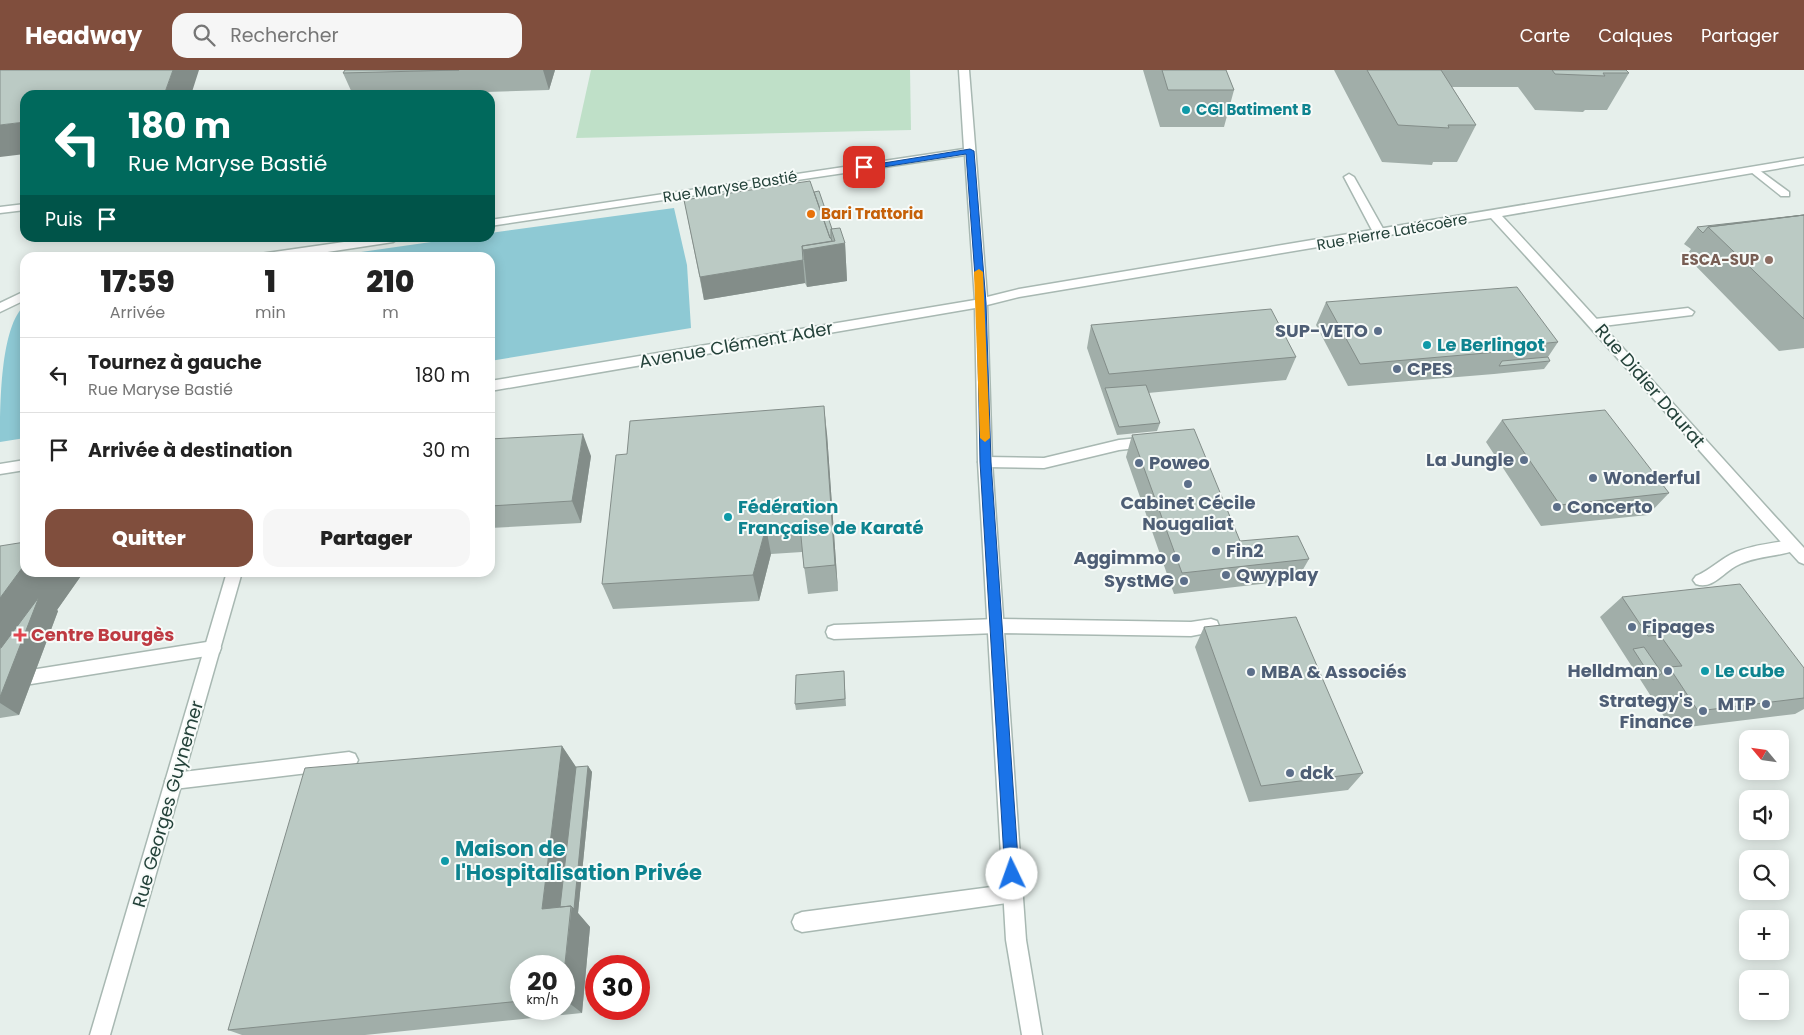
<!DOCTYPE html>
<html lang="fr">
<meta charset="utf-8">
<style>
body{margin:0;font-family:Poppins,sans-serif;background:#f6f6f6;color:#222;height:100vh;display:flex;flex-direction:column;font-size:19px;white-space:nowrap}
*{box-sizing:border-box;margin:0}
p{font-size:16px;color:#767676}
.icon{flex:none;width:28px;height:28px;fill:none;stroke:currentColor;stroke-width:2;stroke-linecap:round;stroke-linejoin:round}
.map{position:relative;flex:1;overflow:hidden}
.drawer{position:absolute;left:20px;top:182px;width:475px;height:325px;display:flex;flex-direction:column;background:#fff;border-radius:15px;box-shadow:0 2px 12px #0003}
.drawer>*{flex:none}
.banner{position:absolute;left:20px;top:20px;width:475px;height:152px;border-radius:15px;box-shadow:0 2px 12px #0003;background:#00695c;color:#fff;overflow:hidden}
.needle{width:32px;rotate:299deg}
.fabs{position:absolute;left:1739px;top:660px;display:grid;gap:10px}
.fabs a{display:grid;place-items:center;width:50px;height:50px;border-radius:10px;background:#fff;box-shadow:0 2px 12px #0003;font-size:25px}
.speed{position:absolute;left:510px;top:885px;display:flex;gap:10px;font-size:25px;font-weight:700;text-align:center}
.speed>*{display:grid;place-content:center;width:65px;height:65px;border-radius:50%;background:#fff;box-shadow:0 2px 12px #0003;line-height:1}
.speed small{font-size:12px;font-weight:400}
.speed .limit{border:8px solid #d22;background:#fff;color:#111}
.pin{position:absolute;display:grid;place-items:center;width:42px;height:42px;color:#fff;margin:-21px;border-radius:10px;box-shadow:0 2px 8px #0006}
.me{position:absolute;width:55px;margin:-28px;rotate:357deg;stroke-linejoin:round;filter:drop-shadow(0 0 4px #0008)}
.turn{display:flex;align-items:center;gap:18px;height:105px;padding:0 25px;font-size:22px}
.turn .icon{width:65px;height:65px;stroke-width:2.5}
.turn b{display:block;font-size:35px;line-height:42px}
.then{display:flex;align-items:center;height:48px;padding:0 25px;background:#0003;gap:10px;font-size:19px}
.eta{display:flex;justify-content:space-evenly;align-items:center;height:85px;text-align:center}
.eta b{font-size:30px;font-weight:800;line-height:35px}
.primary-button{display:flex;gap:10px;margin-top:auto;padding:10px 25px}
.primary-button a{flex:1;height:58px;border-radius:15px;background:#804e3d;color:#fff;font-size:20px;font-weight:800;line-height:58px;text-align:center}
.primary-button a+a{background:#f6f6f6;color:#222}
ul{padding:0;list-style:none}
li{display:flex;align-items:center;gap:15px;height:75px;padding:0 25px;border-top:1px solid #e0e0e0}
li div{flex:1}
li b{display:block;font-size:19px}
li em{font-style:normal}
header{display:flex;align-items:center;gap:30px;box-sizing:border-box;height:70px;padding:0 25px;background:#804e3d;color:#fff}
header strong{font-size:24px}
nav{display:flex;gap:28px;margin-inline-start:auto;font-size:18px}
.search{width:350px;height:45px;background:#f6f6f6;display:flex;align-items:center;gap:12px;box-sizing:border-box;padding:0 18px;border-radius:15px;color:#767676;font-size:19px}
.map>svg:first-child{display:block}
.green{fill:#bfe0c8}
.water{fill:#8ec9d4}
.lines{fill:none;stroke-linecap:round;stroke-linejoin:round}
.lane-casing{stroke:#a8b8b2;stroke-width:3}
.street-casing{stroke:#a8b8b2;stroke-width:3}
.lane{fill:#fff;fill-rule:evenodd}
.street{fill:#fff;fill-rule:evenodd}
.wall{fill:#a1aea9;fill-rule:evenodd}
.shaded-wall{fill:#838d89}
.building{fill:#bbcac4;stroke:#838d89}
.route{fill:#1a73e8;stroke:#114b97}
.slow{fill:#f59e0b}
.culture-dot{fill:#0f9aa8;stroke:#f7fbf9;stroke-width:2}
.food-dot{fill:#e8710a;stroke:#f7fbf9;stroke-width:2}
.education-dot{fill:#8d6e63;stroke:#f7fbf9;stroke-width:2}
.service-dot{fill:#5c6f8a;stroke:#f7fbf9;stroke-width:2}
.health-dot{fill:#e0444e;stroke:#f7fbf9;stroke-width:2}
.labels{text-anchor:middle;stroke-width:4;stroke-linejoin:round;paint-order:stroke}
.far-culture-label{font-size:15px;font-weight:bold;fill:#0d838f;stroke:#f7fbf9;text-anchor:start}
.far-street-label{font-size:15px;fill:#24423a;stroke:#f7fbf9}
.far-food-label{font-size:15px;font-weight:bold;fill:#c56008;stroke:#f7fbf9;text-anchor:start}
.far-education-label{font-size:15px;font-weight:bold;fill:#785e54;stroke:#f7fbf9;text-anchor:end}
.service-label{font-size:18px;font-weight:bold;fill:#4e5e75;stroke:#f7fbf9;text-anchor:start}
.street-label{font-size:18px;fill:#24423a;stroke:#f7fbf9}
.culture-label{font-size:18px;font-weight:bold;fill:#0d838f;stroke:#f7fbf9;text-anchor:start}
.health-label{font-size:18px;font-weight:bold;fill:#be3a42;stroke:#f7fbf9;text-anchor:start}
.near-culture-label{font-size:21px;font-weight:bold;fill:#0d838f;stroke:#f7fbf9;text-anchor:start}
</style>
<header>
<strong>Headway</strong>
<div class="search"><svg class="icon" aria-label="search" viewBox="0 0 24 24"><circle cx="10" cy="10" r="6"/><path d="M15 15l6 6"/></svg>Rechercher</div>
<nav><a>Carte</a><a>Calques</a><a>Partager</a></nav>
</header>
<div class="map">
<svg width="1804" height="965" viewBox="0 0 1804 965">
<rect width="100%" height="100%" fill="#e6efeb"/>
<path class="green" d="M591,0H910L911,60L576,68Z"/>
<path class="water" d="M674,138L687,195L691,258L490,291V188L326,187L459,168H490V163Z
M25,235V368L0,372C0,336 0,256 25,235Z"/>
<g class="lines">
<defs>
<path id="lane" d="M1755,97L1789,122V126H1781L1751,102L1750,100Z
M1349,104L1354,107L1386,164L1384,167H1376L1374,164L1344,107Z
M25,134V140L0,143V137Z
M1688,238L1694,242L1692,245L1595,257L1589,253L1595,249Z
M1149,367L1154,368L1156,372L1154,376L1119,380L1044,398L985,397L978,392L985,387L1044,388L1119,370Z
M1791,470L1796,472L1798,476L1796,480C1777,487 1754,486 1736,496C1723,503 1712,520 1696,514L1693,510L1696,506C1711,500 1721,488 1736,482C1753,475 1774,473 1791,470Z
M997,549L1191,552L1211,549L1217,551L1219,556L1217,561L1191,566L997,563L834,569L828,567L826,562L828,557L834,555Z
M213,571L219,573L221,578L219,583L213,585L12,617L6,615L4,610L6,605L12,603Z
M349,682L355,684L358,690L355,696L349,698L174,719L168,717L165,711L168,705L174,703Z
M1014,814L1021,816L1023,823L1021,830L1014,832L802,862L795,859L792,852L795,845L802,842Z"/>
<path id="street" d="M959,0H969L987,227L1019,219L1804,88V94L1502,146C1604,255 1703,368 1804,478V494L1799,492C1696,378 1595,261 1491,148L1019,227L987,235L992,392L1026,870L1042,965H1022L1006,870L978,392L975,238L490,321V311L975,230L965,85L490,156V150L964,79Z
M372,168H399L393,172L288,188H254L260,184Z
M25,221V230L0,242V233Z
M25,390V400L0,404V394Z
M227,502H242L110,965H90Z"/>
</defs>
<use href="#lane" class="lane-casing"/>
<use href="#street" class="street-casing"/>
<use href="#lane" class="lane"/>
<use href="#street" class="street"/>
</g>
<path class="wall" d="M345,0H555L549,20L390,25H353L343,3Z
M1143,0H1226L1234,20L1224,57H1160Z
M1334,0H1626L1629,3L1607,40H1585L1583,42L1535,40L1518,17H1452L1476,55L1457,92H1433L1432,95L1382,92Z
M684,130L832,159L845,173L847,211L807,217L805,213L704,230Z
M1804,145V278L1779,281L1686,186L1691,179L1684,174L1697,157Z
M1326,232L1558,272L1548,287L1550,291L1544,299L1494,304L1348,316L1316,255Z
M1091,255L1296,287L1286,310L1148,323L1160,353L1157,361L1117,365L1087,278Z
M1502,350L1669,423L1648,445L1541,456L1486,372Z
M827,364L838,521L808,524L802,482L771,484L759,531L613,539L602,514Z
M1132,365L1240,471L1309,489L1297,510L1174,524L1126,387Z
M490,369L591,386L581,453L490,458Z
M0,476L25,502L83,503L57,540L58,541L19,645L0,648Z
M1622,527L1804,598V639L1795,644L1672,659L1600,547Z
M1204,557L1363,703L1348,720L1249,732L1195,577Z
M844,601L846,636L796,640L795,634Z
M562,676L576,697L588,696L592,702L578,843L590,857L582,943L365,965H242L228,960ZM521,896H564V939H521Z"/>
<path class="shaded-wall" d="M173,0H199L191,25H164Z
M543,0H555L549,20Z
M25,52V84L0,87V55Z
M845,173L847,211L807,217L803,180Z
M803,190L805,213L704,230L700,207Z
M824,336L827,364L838,521L835,495Z
M583,364L591,386L581,453L572,431Z
M766,457L771,484L759,531L753,505Z
M25,494V502L83,503L57,540L58,541L19,645L0,633V627L15,588L0,577V528Z
M562,676L580,703L558,855L542,839Z
M588,696L592,702L578,843L590,857L582,943L564,929V903Z"/>
<path class="building" d="M0,0H173L164,25H25V52L0,55Z
M345,0H459L343,3Z
M1162,0H1226L1234,20H1168Z
M1367,0H1441L1476,55H1448L1449,58L1398,55Z
M1552,0H1626L1629,3H1603L1605,6L1555,4Z
M810,111L830,168H831L832,171L802,176L803,190L700,207L684,130Z
M819,121L832,159H831V168H830L814,122Z
M1804,145V249L1708,157Z
M1804,145L1708,157L1703,163L1697,157Z
M840,158L845,173L803,180L802,176L835,171L831,159Z
M1517,217L1558,272L1506,277L1509,281L1360,294L1326,232Z
M1271,239L1296,287L1109,304L1091,255Z
M1548,287L1550,291L1499,296L1502,291Z
M1146,315L1160,353L1119,357L1105,318Z
M824,336L835,495L804,498L800,456L766,457L753,505L602,514L616,385L627,384L630,351Z
M1605,340L1669,423L1560,435L1502,350Z
M1194,359L1240,471L1298,466L1309,489L1182,503L1132,365Z
M583,364L572,431L490,436V369Z
M25,472V494L0,528V476Z
M1740,514L1804,598V628L1698,641L1669,597L1682,596L1660,565L1648,566L1622,527Z
M39,527L0,627V578H1Z
M1296,547L1363,703L1261,716L1204,557Z
M1644,577L1662,603L1653,610L1633,579Z
M844,601L845,629L795,634L796,605Z
M562,676L542,839L571,836L564,903V896H521V931L228,960L305,698Z
M588,696L574,839L571,836L560,837L576,697Z"/>
<path class="route" d="M970,79L974,81L986,233L991,392L1019,804L1017,809L1012,811L1007,809L1005,804L980,392L977,233L966,84L864,100L859,97Z"/>
<path class="slow" d="M979,199L983,202L990,368L985,372L980,368L974,202Z"/>
<g class="culture-dot">
<circle cx="1186" cy="40" r="5"/>
<circle cx="1427" cy="275" r="5"/>
<circle cx="728" cy="447" r="5"/>
<circle cx="1705" cy="601" r="5"/>
<circle cx="445" cy="791" r="5"/>
</g>
<circle class="food-dot" cx="811" cy="144" r="5"/>
<circle class="education-dot" cx="1769" cy="190" r="5"/>
<g class="service-dot">
<circle cx="1378" cy="261" r="5"/>
<circle cx="1397" cy="299" r="5"/>
<circle cx="1524" cy="390" r="5"/>
<circle cx="1139" cy="393" r="5"/>
<circle cx="1593" cy="408" r="5"/>
<circle cx="1188" cy="414" r="5"/>
<circle cx="1557" cy="437" r="5"/>
<circle cx="1216" cy="481" r="5"/>
<circle cx="1176" cy="488" r="5"/>
<circle cx="1226" cy="505" r="5"/>
<circle cx="1184" cy="511" r="5"/>
<circle cx="1632" cy="557" r="5"/>
<circle cx="1668" cy="601" r="5"/>
<circle cx="1251" cy="602" r="5"/>
<circle cx="1766" cy="634" r="5"/>
<circle cx="1703" cy="641" r="5"/>
<circle cx="1290" cy="703" r="5"/>
</g>
<path class="health-dot" d="M17.5 557.5h5v5h5v5h-5v5h-5v-5h-5v-5h5z"/>
<g class="labels">
<g class="far-culture-label">
<text x="1196" y="45">CGI Batiment B</text>
</g>
<g class="far-street-label">
<text transform="translate(730 117) rotate(-9)" y="5">Rue Maryse Bastié</text>
<text transform="translate(1392 162) rotate(-10)" y="5">Rue Pierre Latécoère</text>
</g>
<g class="far-food-label">
<text x="821" y="149">Bari Trattoria</text>
</g>
<g class="far-education-label">
<text x="1759" y="195">ESCA-SUP</text>
</g>
<g class="service-label">
<text x="1368" y="267" text-anchor="end">SUP-VETO</text>
<text x="1407" y="305">CPES</text>
<text x="1514" y="396" text-anchor="end">La Jungle</text>
<text x="1149" y="399">Poweo</text>
<text x="1603" y="414">Wonderful</text>
<text x="1188" y="439" text-anchor="middle">Cabinet Cécile<tspan x="1188" dy="21">Nougaliat</tspan></text>
<text x="1567" y="443">Concerto</text>
<text x="1226" y="487">Fin2</text>
<text x="1166" y="494" text-anchor="end">Aggimmo</text>
<text x="1236" y="511">Qwyplay</text>
<text x="1174" y="517" text-anchor="end">SystMG</text>
<text x="1642" y="563">Fipages</text>
<text x="1658" y="607" text-anchor="end">Helldman</text>
<text x="1261" y="608">MBA &amp; Associés</text>
<text x="1693" y="637" text-anchor="end">Strategy's<tspan x="1693" dy="21">Finance</tspan></text>
<text x="1756" y="640" text-anchor="end">MTP</text>
<text x="1300" y="709">dck</text>
</g>
<g class="street-label">
<text transform="translate(736 275) rotate(-10)" y="6">Avenue Clément Ader</text>
<text transform="translate(1650 316) rotate(49)" y="6">Rue Didier Daurat</text>
<text transform="translate(168 734) rotate(-74)" y="6">Rue Georges Guynemer</text>
</g>
<g class="culture-label">
<text x="1437" y="281">Le Berlingot</text>
<text x="738" y="443">Fédération<tspan x="738" dy="21">Française de Karaté</tspan></text>
<text x="1715" y="607">Le cube</text>
</g>
<g class="health-label">
<text x="31" y="571">Centre Bourgès</text>
</g>
<g class="near-culture-label">
<text x="455" y="786">Maison de<tspan x="455" dy="24">l'Hospitalisation Privée</tspan></text>
</g>
</g>
</svg>
<div class="fabs">
<a><svg class="needle" viewBox="-14 -14 28 28"><path d="M0-13l5 13h-10z" fill="#e53935"/><path d="M0 13l5-13h-10z" fill="#767676"/></svg></a>
<a><svg class="icon" aria-label="sound" viewBox="0 0 24 24"><path d="M4 9h4l5-4v14l-5-4H4zM17 9q2 3 0 6"/></svg></a>
<a><svg class="icon" aria-label="search" viewBox="0 0 24 24"><circle cx="10" cy="10" r="6"/><path d="M15 15l6 6"/></svg></a>
<a>+</a>
<a>−</a>
</div>
<div class="speed"><div>20<small>km/h</small></div><div class="limit">30</div></div>
<div class="pin" style="left:864px;top:97px;background:#d93025"><svg class="icon" aria-label="arrive" viewBox="0 0 24 24"><path d="M6 21V4h12l-3 4 3 4H6"/></svg></div>
<svg class="me" style="left:1012px;top:804px" viewBox="-20 -20 40 40"><circle r="19" fill="#fff"/><path d="M0-13L10 11 0 6-10 11z" fill="#1a73e8"/></svg>
<div class="banner">
<div class="turn"><svg class="icon" aria-label="left" viewBox="0 0 24 24"><path d="M17 20v-9H6M10 6l-5 5 5 5"/></svg><div><b>180 m</b>Rue Maryse Bastié</div></div>
<div class="then">Puis<svg class="icon" aria-label="arrive" viewBox="0 0 24 24"><path d="M6 21V4h12l-3 4 3 4H6"/></svg></div>
</div>
<section class="drawer">
<div class="eta">
<div><b>17:59</b><p>Arrivée</p></div>
<div><b>1</b><p>min</p></div>
<div><b>210</b><p>m</p></div>
</div>
<ul>
<li><svg class="icon" aria-label="left" viewBox="0 0 24 24"><path d="M17 20v-9H6M10 6l-5 5 5 5"/></svg><div><b>Tournez à gauche</b><p>Rue Maryse Bastié</p></div><em>180 m</em></li>
<li><svg class="icon" aria-label="arrive" viewBox="0 0 24 24"><path d="M6 21V4h12l-3 4 3 4H6"/></svg><div><b>Arrivée à destination</b></div><em>30 m</em></li>
</ul>
<div class="primary-button"><a>Quitter</a><a>Partager</a></div>
</section>
</div>
